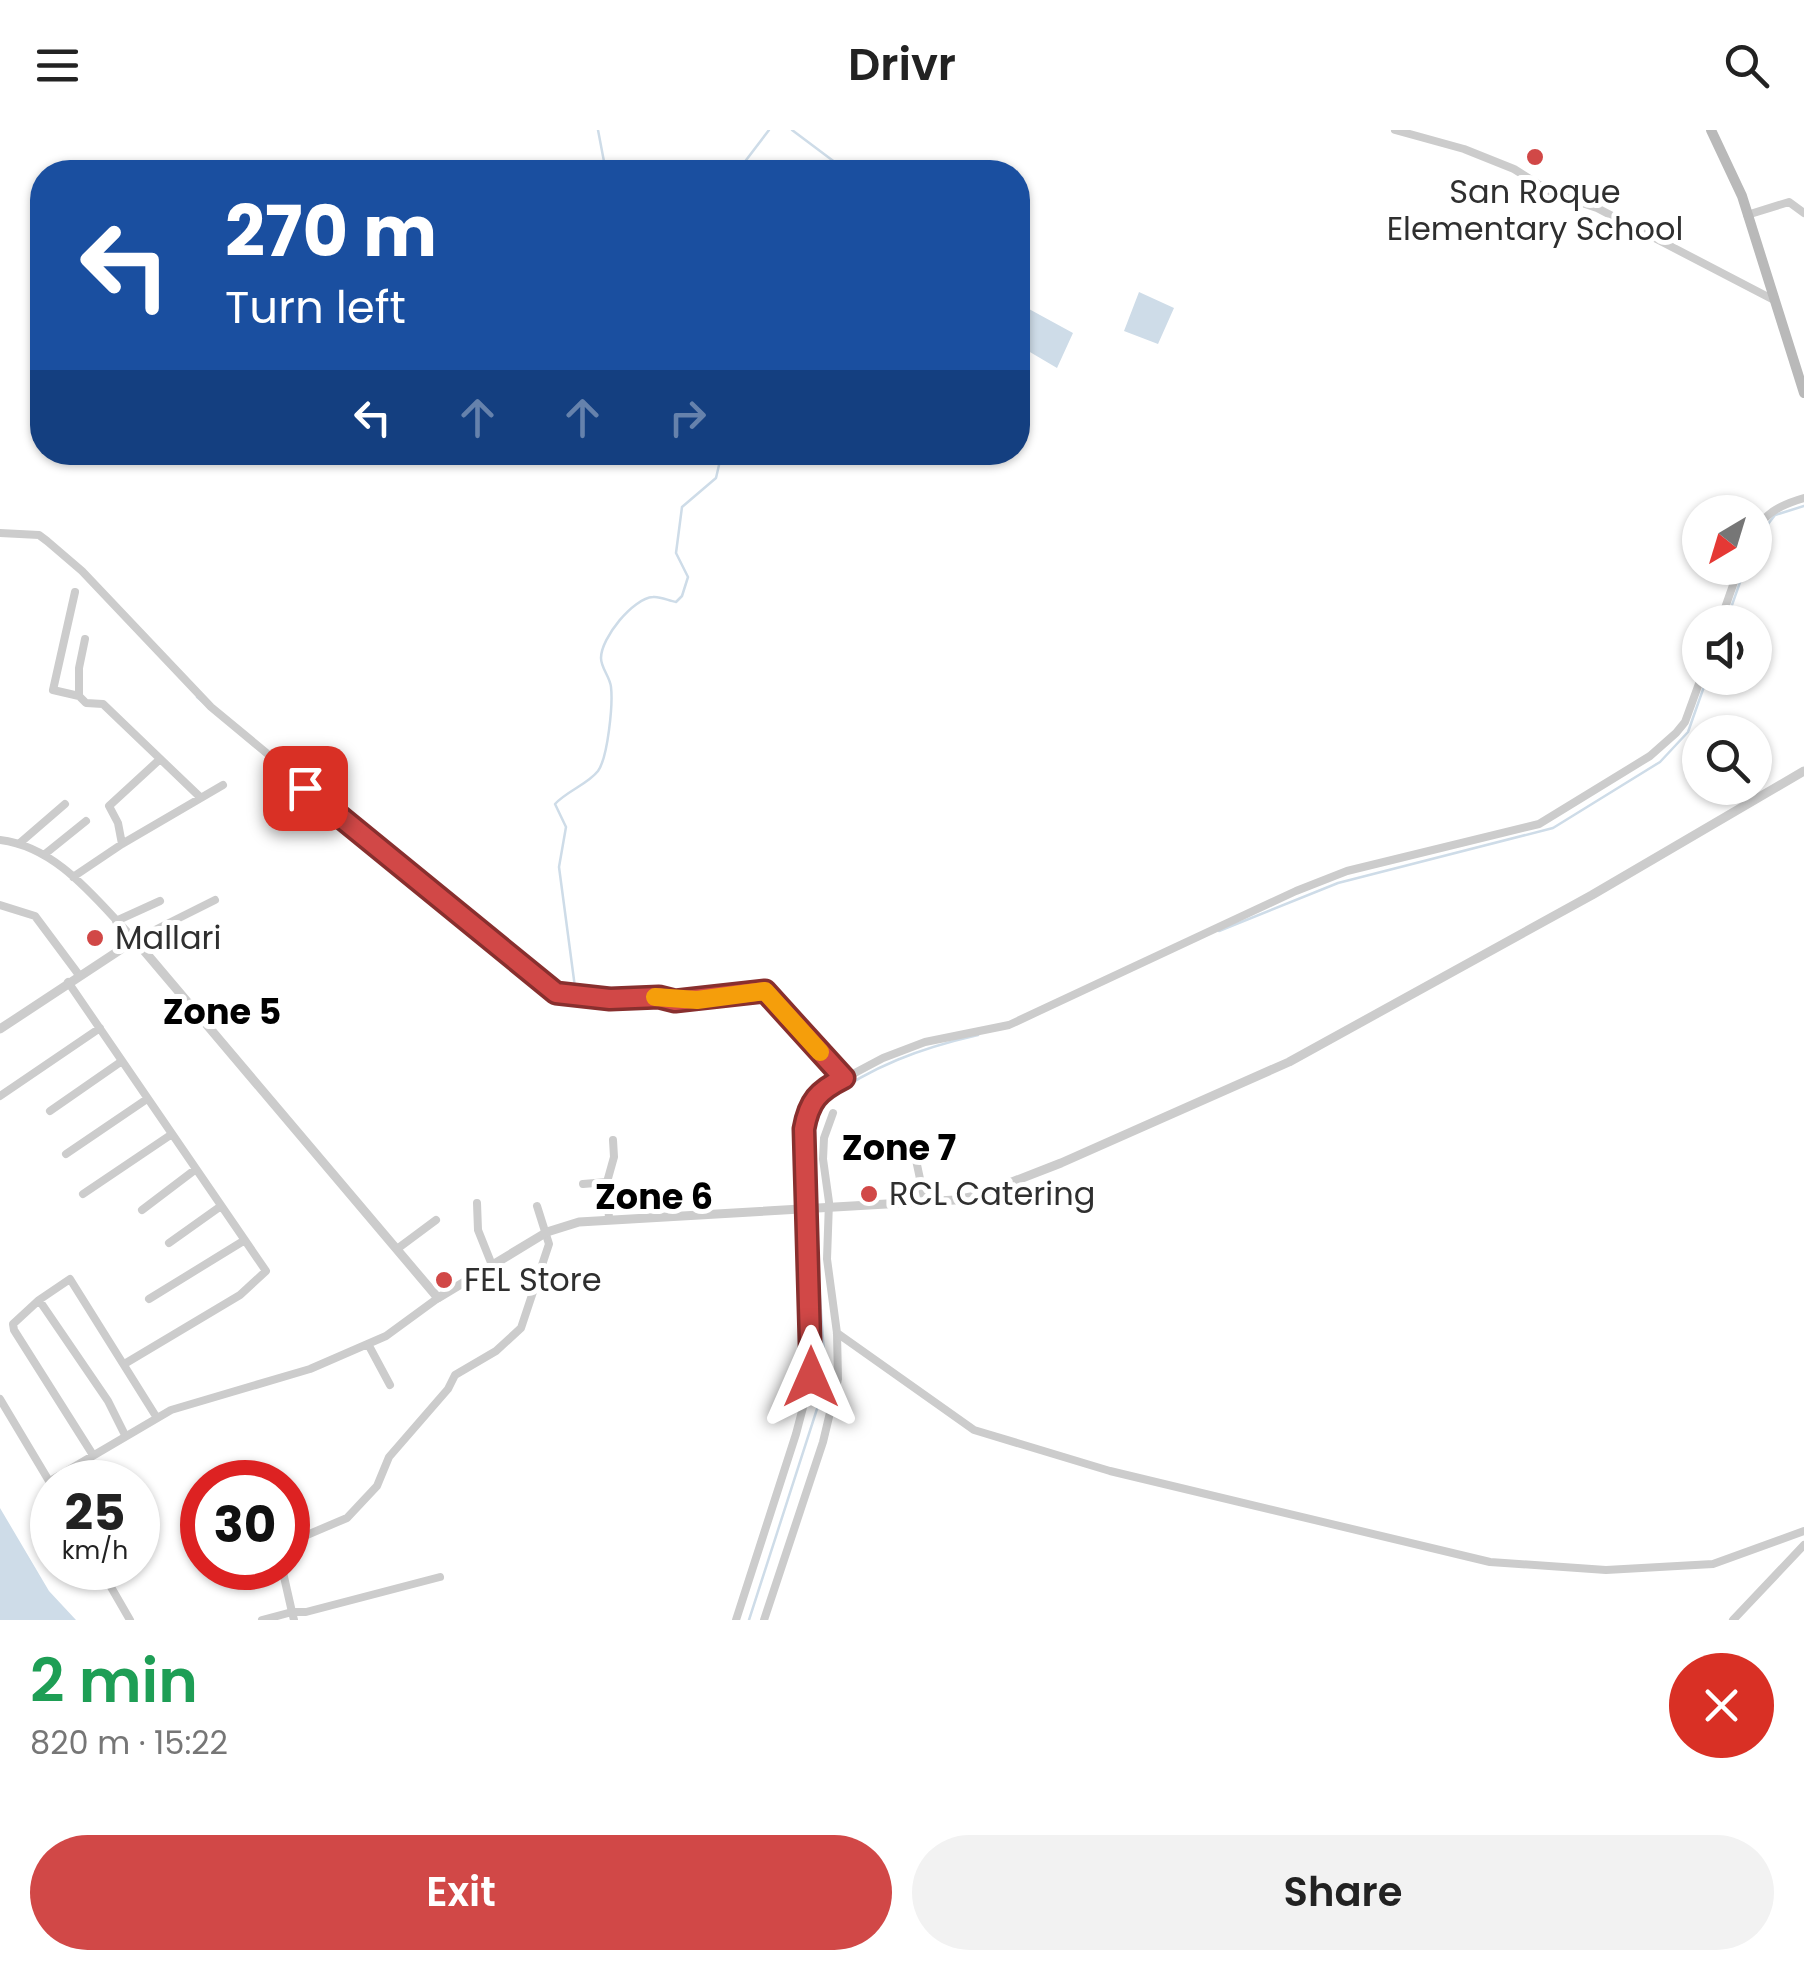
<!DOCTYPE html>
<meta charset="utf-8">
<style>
body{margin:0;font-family:Poppins,sans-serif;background:#f2f2f2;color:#222;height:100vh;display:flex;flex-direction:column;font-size:38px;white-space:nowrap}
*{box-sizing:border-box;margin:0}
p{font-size:32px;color:#767676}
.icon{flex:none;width:55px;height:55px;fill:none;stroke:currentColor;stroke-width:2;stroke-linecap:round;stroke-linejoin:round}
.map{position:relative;height:1490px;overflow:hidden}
.panel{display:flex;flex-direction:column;background:#fff;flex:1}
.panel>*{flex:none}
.top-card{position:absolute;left:30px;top:30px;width:1000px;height:305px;border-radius:40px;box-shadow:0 2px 8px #0004;background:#1a4fa0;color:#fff;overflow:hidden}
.needle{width:65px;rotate:218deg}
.buttons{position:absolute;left:1682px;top:365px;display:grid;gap:20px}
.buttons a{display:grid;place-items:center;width:90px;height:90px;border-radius:50%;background:#fff;box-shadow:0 2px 8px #0004;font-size:50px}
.speed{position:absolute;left:30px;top:1330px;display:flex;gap:20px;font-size:50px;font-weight:700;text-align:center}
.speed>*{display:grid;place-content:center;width:130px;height:130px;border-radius:50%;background:#fff;box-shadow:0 2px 8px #0004;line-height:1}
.speed small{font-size:25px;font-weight:400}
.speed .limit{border:15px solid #d22;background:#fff;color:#111}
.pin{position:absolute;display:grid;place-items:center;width:85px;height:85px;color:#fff;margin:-42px;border-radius:20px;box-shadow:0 5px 15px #0006}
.me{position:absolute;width:110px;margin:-55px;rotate:0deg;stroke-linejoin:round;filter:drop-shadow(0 0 8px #0008)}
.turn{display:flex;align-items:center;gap:35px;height:210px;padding:0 30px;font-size:45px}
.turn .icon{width:130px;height:130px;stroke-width:2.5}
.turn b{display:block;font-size:70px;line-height:85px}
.lanes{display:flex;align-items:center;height:95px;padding:0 30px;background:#0003;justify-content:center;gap:50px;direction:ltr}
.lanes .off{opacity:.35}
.round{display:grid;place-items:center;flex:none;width:105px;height:105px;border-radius:52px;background:#f2f2f2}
.headline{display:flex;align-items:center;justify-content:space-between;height:170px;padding:0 30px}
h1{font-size:60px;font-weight:600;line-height:75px;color:#1e9e55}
.button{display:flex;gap:20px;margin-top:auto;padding:20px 30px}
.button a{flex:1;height:115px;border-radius:60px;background:#d14847;color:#fff;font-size:40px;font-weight:600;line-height:115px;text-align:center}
.button a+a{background:#f2f2f2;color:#222}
header{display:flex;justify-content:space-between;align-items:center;height:130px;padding:0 30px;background:#fff;font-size:45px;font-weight:600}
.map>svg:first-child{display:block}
.water{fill:#cedce8}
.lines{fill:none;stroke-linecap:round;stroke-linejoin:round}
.stream{stroke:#cedce8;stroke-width:2.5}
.minor{stroke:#ccc;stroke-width:8}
.tertiary{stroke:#ccc;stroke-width:9}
.secondary{stroke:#b9b9b9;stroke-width:10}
.route-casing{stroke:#882f2e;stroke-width:25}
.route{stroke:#d14847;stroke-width:18}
.slow{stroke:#f59e0b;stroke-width:18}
.poi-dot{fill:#d14847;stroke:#fff;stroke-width:4}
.labels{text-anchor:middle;stroke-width:10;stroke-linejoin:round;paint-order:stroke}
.poi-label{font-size:32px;fill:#2f2f2f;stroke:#fff;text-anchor:start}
.neighbourhood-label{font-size:35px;font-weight:bold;fill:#000;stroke:#fff}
</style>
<header><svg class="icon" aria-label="menu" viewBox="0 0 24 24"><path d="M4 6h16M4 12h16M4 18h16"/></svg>Drivr<svg class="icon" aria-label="search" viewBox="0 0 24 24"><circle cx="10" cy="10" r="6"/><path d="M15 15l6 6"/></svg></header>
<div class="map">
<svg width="1804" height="1490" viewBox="0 0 1804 1490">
<rect width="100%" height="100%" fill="#fff"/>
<path class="water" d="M1139,162L1174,178L1158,214L1124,201Z
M1018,173L1073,203L1057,238L1018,215Z
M0,1378L49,1461L76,1490H0Z"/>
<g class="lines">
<path class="stream" d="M598,0L606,42
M792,0L848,42
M737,42L769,0
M1755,411L1775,385L1804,376
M1726,492L1745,438
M197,567L476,805L557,870L603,872
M1219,801L1338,753L1553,698L1660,632L1688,602L1707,548
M576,865L559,737L566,697L555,674C567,661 588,654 598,641C608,627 613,574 611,557C610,547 601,538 601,528C601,508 633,468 653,467C660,466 669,471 676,472L682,466L688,447L676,423L682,377L716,348L722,322
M745,867L767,868
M681,873L697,875L737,868
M799,904L833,944
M814,1076C813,1044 805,999 824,971C872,936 921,918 978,905
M749,1490L826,1251L814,1084"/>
<path class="minor" d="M1395,0L1464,19L1514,39L1552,63L1597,78L1772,169
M1747,85L1789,72L1804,83
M1755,401C1766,382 1783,374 1804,368
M0,403L39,405L47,411L82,441L211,577L556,863L610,869L659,867L675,871L765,861L844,948
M75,462L53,560L79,566
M1720,492L1739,438
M85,509L79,538V566L86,573L103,574L200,667
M0,710C58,717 96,770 135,810L215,770
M21,712L65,674
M122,714L118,693L109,676L159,630
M45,724L86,691
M73,747L122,714L223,655
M0,775L35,786L79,845
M116,791L160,771
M68,852L266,1141L240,1165L126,1233
M0,966L100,898
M50,981L122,931
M913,1016L925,1072
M66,1024L147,969
M583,1054L607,1052
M83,1064L172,1004
M477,1073L478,1100L492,1135
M142,1080L196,1039
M609,1089L607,1052L614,1027L613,1010
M169,1113L221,1076
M397,1119L436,1090
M149,1169L245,1110
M39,1170L108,1271L125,1305
M837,1203L974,1300L1110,1341L1490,1432L1606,1440L1713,1434L1804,1401
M368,1214L390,1255
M0,1269L52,1356
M93,1325L14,1200L13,1194L39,1170L70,1149L157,1288
M50,1351L171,1280L310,1239L386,1206L438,1168
M288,1413L347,1388L377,1356L389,1327L448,1259L455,1245L496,1221L521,1198L549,1114L537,1076
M100,1438L130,1490
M282,1438L292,1482H306L440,1447
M262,1490L292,1482L294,1490
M736,1490L796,1304L811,1247L804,999L807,981L817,963L883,928L925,912L1009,895L1296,761L1347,741L1539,694L1650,626L1676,603L1685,592L1701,548
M764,1490L823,1312L838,1249L837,1203L827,1129L829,1072L823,1029L824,1008L833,983
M1733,1490L1804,1415"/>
<path class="tertiary" d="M0,899L135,810L438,1168L547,1102L579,1092L955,1070L976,1066L1061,1033L1289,932L1592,765L1804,641"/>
<path class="secondary" d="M1711,0L1742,66L1804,263"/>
</g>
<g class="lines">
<defs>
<path id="route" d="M305,658L556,863L610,869L659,867L675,871L765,861L844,948C818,961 809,971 804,999L811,1247"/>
</defs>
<use href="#route" class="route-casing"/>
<use href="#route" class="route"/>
<path class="slow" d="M655,867L697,870L765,861L820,922"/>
</g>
<g class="poi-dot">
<circle cx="1535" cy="27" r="10"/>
<circle cx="95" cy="808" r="10"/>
<circle cx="869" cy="1064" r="10"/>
<circle cx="444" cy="1150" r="10"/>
</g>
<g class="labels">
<g class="poi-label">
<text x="1535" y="73" text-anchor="middle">San Roque<tspan x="1535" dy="37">Elementary School</tspan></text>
<text x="115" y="819">Mallari</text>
<text x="889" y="1075">RCL Catering</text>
<text x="464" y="1161">FEL Store</text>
</g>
<g class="neighbourhood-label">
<text x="222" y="894">Zone 5</text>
<text x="899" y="1030">Zone 7</text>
<text x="654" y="1079">Zone 6</text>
</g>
</g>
</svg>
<div class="buttons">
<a><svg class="needle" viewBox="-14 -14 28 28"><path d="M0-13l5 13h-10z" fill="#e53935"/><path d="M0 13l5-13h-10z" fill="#767676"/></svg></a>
<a><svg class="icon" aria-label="sound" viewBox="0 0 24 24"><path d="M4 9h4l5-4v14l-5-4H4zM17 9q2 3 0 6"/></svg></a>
<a><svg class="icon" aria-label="search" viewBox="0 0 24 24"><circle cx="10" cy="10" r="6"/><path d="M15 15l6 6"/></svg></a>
</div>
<div class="speed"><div>25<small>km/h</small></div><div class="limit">30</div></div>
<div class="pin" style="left:305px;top:658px;background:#d93025"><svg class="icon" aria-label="arrive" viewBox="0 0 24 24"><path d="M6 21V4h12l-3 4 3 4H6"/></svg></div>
<svg class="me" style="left:811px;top:1247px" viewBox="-20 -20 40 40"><path d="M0-17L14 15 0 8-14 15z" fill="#d14847" stroke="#fff" stroke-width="4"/></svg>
<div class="top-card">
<div class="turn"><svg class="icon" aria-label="left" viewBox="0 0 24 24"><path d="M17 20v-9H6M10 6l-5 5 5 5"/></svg><div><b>270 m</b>Turn left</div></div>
<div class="lanes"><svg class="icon" aria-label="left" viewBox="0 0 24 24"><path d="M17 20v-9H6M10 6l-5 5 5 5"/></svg><svg class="icon off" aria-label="ahead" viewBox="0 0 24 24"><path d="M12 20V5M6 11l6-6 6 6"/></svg><svg class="icon off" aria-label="ahead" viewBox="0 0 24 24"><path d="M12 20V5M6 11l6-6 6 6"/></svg><svg class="icon off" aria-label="right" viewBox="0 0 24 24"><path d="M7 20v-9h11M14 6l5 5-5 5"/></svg></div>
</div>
</div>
<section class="panel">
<div class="headline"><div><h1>2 min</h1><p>820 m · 15:22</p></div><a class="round" style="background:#d93025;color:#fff"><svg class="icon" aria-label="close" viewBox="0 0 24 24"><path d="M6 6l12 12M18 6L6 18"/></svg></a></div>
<div class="button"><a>Exit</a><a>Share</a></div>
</section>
